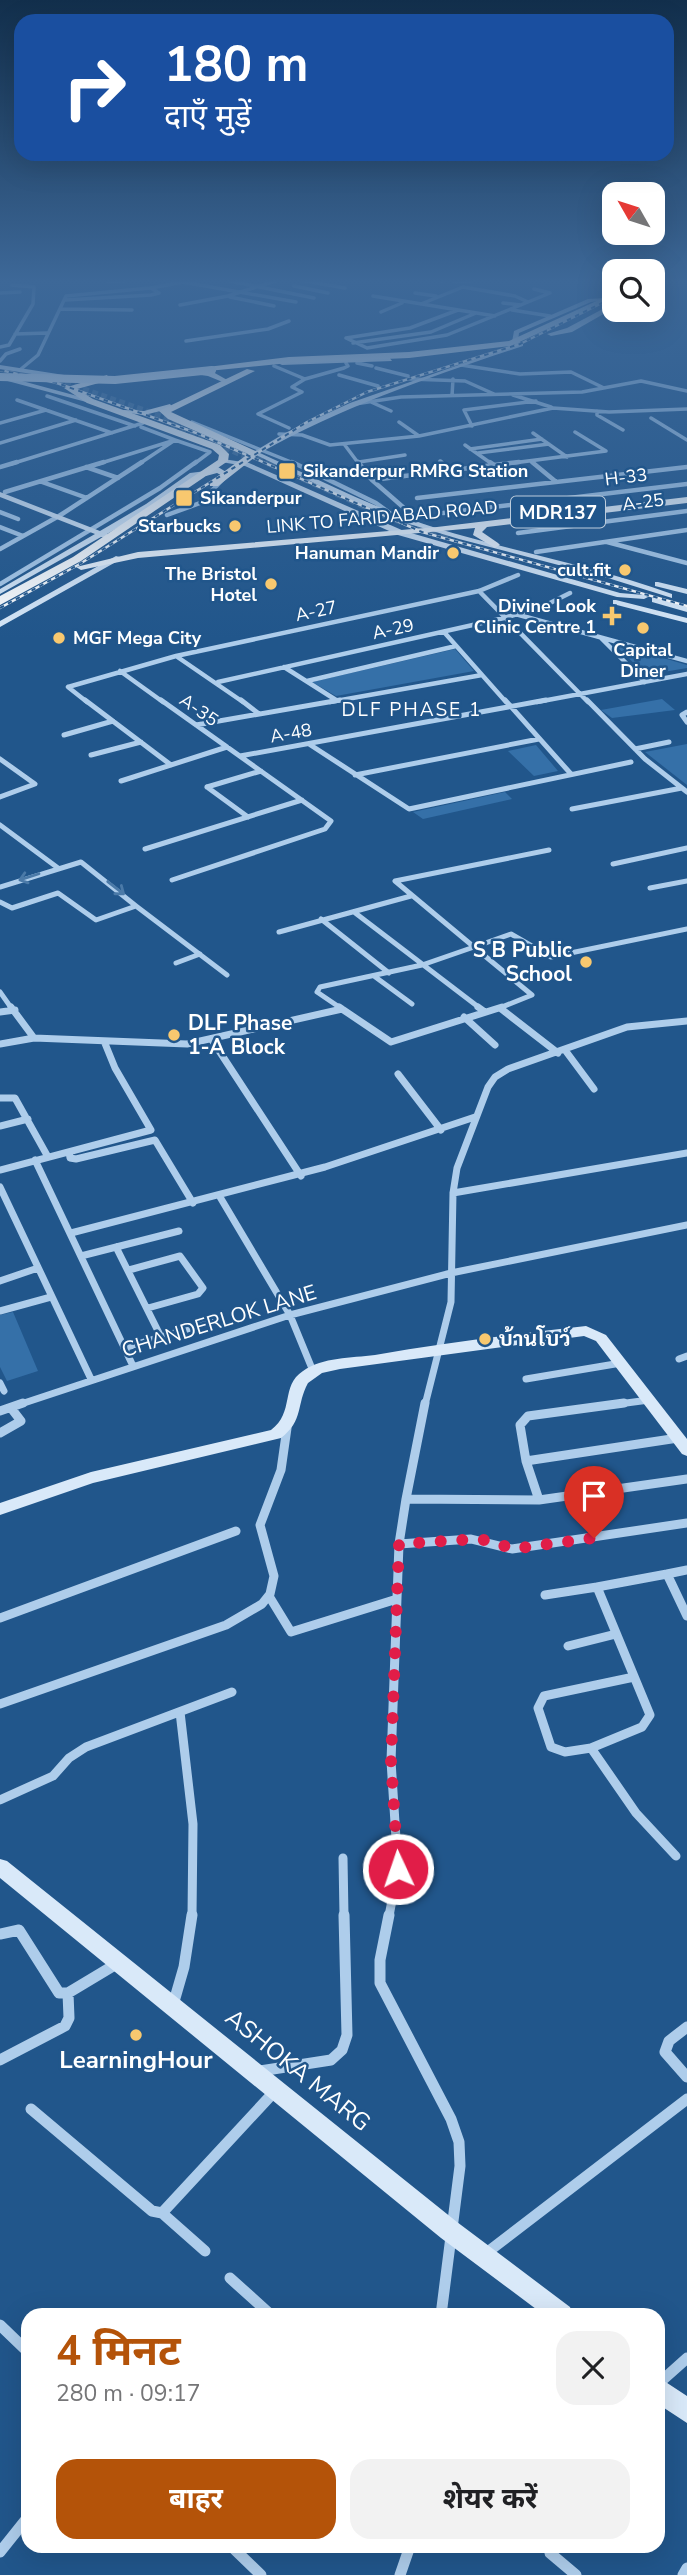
<!DOCTYPE html>
<html lang="hi">
<meta charset="utf-8">
<style>
body{margin:0;font-family:"Nunito Sans","Noto Sans Devanagari",Sarabun,sans-serif;background:#f2f2f2;color:#202124;height:100vh;display:flex;flex-direction:column;font-size:26px;white-space:nowrap}
*{box-sizing:border-box;margin:0}
p{font-size:23px;color:#757577}
.icon{flex:none;width:38px;height:38px;fill:none;stroke:currentColor;stroke-width:2;stroke-linecap:round;stroke-linejoin:round}
.map{position:relative;flex:1;overflow:hidden}
.drawer{position:absolute;left:21px;top:2308px;width:644px;height:245px;display:flex;flex-direction:column;background:#fff;border-radius:21px;box-shadow:0 7px 28px #0002}
.drawer>*{flex:none}
.guide{position:absolute;left:14px;top:14px;width:660px;height:147px;border-radius:21px;box-shadow:0 7px 28px #0002;background:#1a4fa0;color:#fff;overflow:hidden}
.needle{width:46px;rotate:309deg}
.tools{position:absolute;left:602px;top:182px;display:grid;gap:14px}
.tools a{display:grid;place-items:center;width:63px;height:63px;border-radius:14px;background:#fff;box-shadow:0 7px 28px #0002;font-size:35px}
.pin{position:absolute;display:grid;place-items:center;width:60px;height:60px;color:#fff;margin:-72px -30px;border-radius:50% 50% 50% 0;rotate:-45deg;box-shadow:0 0 7px #0007}
.pin .icon{rotate:45deg}
.me{position:absolute;width:77px;margin:-38px;rotate:357deg;stroke-linejoin:round;filter:drop-shadow(0 0 5px #0008)}
.turn{display:flex;align-items:center;gap:24px;height:147px;padding:0 35px;font-size:32px}
.turn .icon{width:91px;height:91px;stroke-width:2.5}
.turn b{display:block;font-size:49px;line-height:60px}
.round{display:grid;place-items:center;flex:none;width:74px;height:74px;border-radius:21px;background:#f2f2f2}
.overview{display:flex;align-items:center;justify-content:space-between;height:119px;padding:0 35px}
h1{font-size:42px;font-weight:700;line-height:52px;color:#b45309}
.action{display:flex;gap:14px;margin-top:auto;padding:14px 35px}
.action a{flex:1;height:80px;border-radius:21px;background:#b45309;color:#fff;font-size:28px;font-weight:700;line-height:80px;text-align:center}
.action a+a{background:#f2f2f2;color:#202124}
.map>svg:first-child{display:block}
.green{fill:#3570a8}
.lines{fill:none;stroke-linecap:round;stroke-linejoin:round}
.secondary-tunnel-far1{stroke:#426f9c;stroke-width:6;stroke-dasharray:6 3.5;stroke-linecap:butt}
.secondary-tunnel{stroke:#426f9c;stroke-width:8;stroke-dasharray:8 4.5;stroke-linecap:butt}
.street-far5{stroke:#aecdeb;stroke-width:3.5}
.street-far4{stroke:#aecdeb;stroke-width:4.5}
.street-far3{stroke:#aecdeb;stroke-width:5}
.street-far2{stroke:#aecdeb;stroke-width:7}
.street-far1{stroke:#aecdeb;stroke-width:9}
.street{stroke:#aecdeb;stroke-width:11}
.secondary{fill:#d9e9f9;fill-rule:evenodd}
.primary{fill:#f2f8fe;fill-rule:evenodd}
.highway{fill:#fff;fill-rule:evenodd}
.rail-casing{stroke:#fff;stroke-width:2.5}
.rail{stroke:#21568b;stroke-width:2;stroke-dasharray:4.5;stroke-linecap:butt}
.primary-bridge{stroke:#f2f8fe;stroke-width:8}
.oneway{stroke:#4b7aa8}
.route{stroke:#e11d48;stroke-width:12;stroke-dasharray:0 21.6}
.poi-dot{fill:#f8c86f;stroke:#21568b;stroke-width:2.5}
.labels{text-anchor:middle;stroke-width:5;stroke-linejoin:round;paint-order:stroke}
.far-poi-label{font-size:18px;font-weight:bold;fill:#fff;stroke:#21568b;text-anchor:end}
.far-street-label{font-size:18px;fill:#fff;stroke:#21568b}
.shield{fill:#21568b;stroke:#bcccdc;stroke-width:2}
.shield-label{font-size:19px;font-weight:bold;fill:#fff}
.far-neighbourhood-label{font-size:19px;letter-spacing:2px;fill:#fff;stroke:#21568b}
.poi-label{font-size:21px;font-weight:bold;fill:#fff;stroke:#21568b;text-anchor:start}
.street-label{font-size:21px;fill:#fff;stroke:#21568b}
.near-poi-label{font-size:24px;font-weight:bold;fill:#fff;stroke:#21568b}
.near-street-label{font-size:24px;fill:#fff;stroke:#21568b}
</style>
<div class="map">
<svg width="687" height="2575" viewBox="0 0 687 2575">
<rect width="100%" height="100%" fill="#21568b"/>
<path class="green" d="M613,643L687,665V668L646,675Z
M455,649L474,671L336,696L312,682Z
M662,699L675,710L612,718L601,710Z
M687,744V785L645,752Z
M536,745L558,771L534,776L508,751Z
M505,792L512,799L423,819L413,812Z
M13,1312L38,1371L7,1381L0,1367V1315Z"/>
<g class="lines">
<path class="secondary-tunnel-far1" d="M0,369L71,385L183,424
M172,425L247,457
M240,449L272,464"/>
<path class="secondary-tunnel" d="M268,462L390,517L453,538"/>
<path class="street-far5" d="M254,278L270,281
M288,278L345,288
M329,278L334,279
M435,278L442,281L446,278
M0,279L12,278
M230,281L314,298
M108,282L139,279
M455,282L477,280
M294,286L328,293
M0,293L20,292
M415,293L436,296
M373,296L495,316
M230,297L274,306
M65,300L151,295L159,293L151,288L183,282L296,302
M528,302L550,293L534,289
M503,303L521,305
M421,304L463,287L515,296L528,302L447,335L367,348L346,338L410,328L458,310
M180,305L228,296L285,278
M60,309L132,310
M512,310L550,316
M381,312L402,303
M15,334L47,333
M186,341L268,329L289,321
M353,343L431,332L476,313
M0,347L9,345L33,304L34,287L12,285
M0,361L6,354L20,349
M357,363L372,366
M461,365L520,374L571,372L604,388
M274,366L305,379L292,387L302,392L258,414L289,428
M376,368L408,376
M21,369L38,355L66,296L150,288
M339,375L378,386
M305,379L344,368L348,366L346,363
M410,379L465,381L494,394
M513,395L551,407
M47,396L135,426
M452,396L453,379
M17,400L112,433
M371,402L391,411
M355,404L401,397L582,392L641,381L687,391
M597,411V415L623,430
M651,418L687,440
M192,422L296,464
M399,422L419,436
M0,423L46,410
M472,426L464,410L536,401
M533,433L567,457
M279,434L302,435L330,445L419,436L553,408L609,412L687,409
M0,443L76,420
M344,444L359,464
M465,445L492,464
M470,449L542,439
M478,453L549,444
M440,461L442,464
M359,462L405,455
M11,464L143,423
M98,464L175,440L141,427
M139,464L175,440L210,452L194,464
M505,464L606,451L575,432"/>
<path class="street-far4" d="M292,462L376,503L391,514
M358,462L372,480L411,514L405,519
M441,462L449,471
M490,462L496,466
M532,462L555,481
M0,467L17,462
M86,467L118,478
M372,480L519,462
M42,482L87,498
M5,492L104,462
M417,498L687,467
M0,512L18,519
M443,513L687,484
M167,515L200,503L225,477
M0,527L23,536
M518,533L687,511
M607,542L687,563
M0,549L59,516L142,462
M536,552L687,530
M0,584L160,488L196,462
M479,591L588,702
M519,615L687,661
M444,632L506,702
M601,638L645,682
M176,656L243,702
M284,667L336,700
M120,671L163,702
M307,681L456,646
M218,682L504,618L544,606L570,593
M68,687L176,656L479,591L518,575
M68,687L87,702
M330,702L482,675
M537,702L687,674"/>
<path class="street-far3" d="M85,700L171,765
M161,700L331,821L325,829L172,880
M241,700L259,714
M505,700L571,774
M587,700L645,759L687,792
M687,712L682,715L687,722
M196,725L340,700
M64,735L113,721
M309,744L409,809L631,762
M635,749L669,742
M91,755L141,742
M240,756L546,700
M0,759L35,784L0,797
M355,775L539,739
M121,781L227,747
M207,787L261,771
M207,787L248,817
M572,809L682,788
M0,825L58,868
M145,849L302,800
M613,864L687,848
M0,887L81,862L136,906L96,920L58,893L12,908L0,902
M650,888L687,881
M136,906L227,975
M354,912L481,1009
M321,919L389,973
M279,932L411,896
M474,947L532,995L497,1009
M474,947L395,881L549,850
M474,947L511,934L551,957L687,929
M176,963L200,954
M374,976L412,1004
M0,992L12,1009
M342,1009L317,992L320,987L422,965L474,947"/>
<path class="street-far2" d="M11,1007L34,1038
M339,1007L391,1042L502,1007
M478,1007L485,1012
M500,1008L558,1053
M0,1012L15,1010
M464,1017L495,1045
M212,1040L301,1176
M0,1044L34,1038L187,1044L342,1009
M565,1050L594,1089
M398,1074L441,1130
M0,1098H15L48,1157
M0,1126L28,1119
M69,1152L70,1158L76,1159L155,1140L193,1203
M35,1160L133,1366
M0,1170L151,1130L115,1068L104,1041
M0,1187L91,1379
M453,1193L687,1153
M220,1197L290,1315L313,1371
M71,1233L325,1167L475,1117
M116,1247L161,1337
M81,1256L179,1231
M129,1270L180,1256L203,1288L198,1294L148,1308
M0,1281L38,1268
M0,1311L51,1297
M124,1348L211,1322
M679,1359L687,1356
M526,1379L621,1363
M0,1383L4,1391
M18,1405L290,1315L451,1273L687,1225
M425,1405L451,1302L453,1193L457,1168L488,1087L495,1077L508,1069L627,1027L687,1021
M611,1405L649,1400"/>
<path class="street-far1" d="M0,1411L23,1403
M0,1433L21,1421L11,1408
M526,1461L520,1425L528,1416L624,1403
M406,1499L425,1403
M539,1500L526,1461L678,1438
M399,1544L471,1539L512,1549L687,1523
M687,1570L667,1574L687,1616
M545,1595L597,1587
M269,1596L291,1632L397,1599
M0,1618L236,1531
M568,1646L616,1634
M634,1677L544,1696L538,1708L551,1747L565,1752L591,1748L636,1813L676,1856
M0,1704L226,1625L262,1604L270,1594L274,1576L260,1525L281,1470L287,1428
M180,1712L193,1824L192,1916
M591,1748L642,1727L650,1715L597,1587L667,1574
M0,1800L53,1776L69,1758L86,1747L232,1692
M343,1858L344,1916
M389,1916L398,1869L391,1761L399,1544L406,1499L539,1500L687,1479"/>
<path class="street" d="M389,1915L380,1960V1983L451,2119L459,2142L460,2166L441,2315
M0,1934L19,1930L59,1993H68L118,1963
M173,2005L184,1967L192,1915
M687,2027L669,2041L665,2052L687,2077
M0,2060L65,2026L69,2018L68,1993
M260,2071L331,2060L342,2050L347,2035L344,1915
M31,2109L152,2211L162,2213L275,2091
M162,2213L205,2251
M485,2254L687,2099
M230,2278L271,2315
M0,2325L28,2352
M658,2384L687,2358
M231,2546L261,2575
M0,2552L28,2517
M550,2553L576,2575
M400,2575L410,2546
M683,2575L687,2568"/>
<path class="secondary" d="M606,298V300L591,302L519,333L518,341L523,344V346C433,376 344,406 260,453C318,479 375,509 436,528C515,552 595,566 672,594V598L608,578L459,539L406,523L339,495L252,453L285,433L350,403L516,345L512,342L514,331L588,299Z
M0,365L64,375L67,377L64,379L0,369Z
M0,375L92,400L93,401L90,403L0,379Z
M223,459L249,463L404,531L620,593L644,595L648,597L644,599L617,597L398,535L245,466L221,462Z
M206,471L208,474L195,477L152,508L107,534L109,538L101,537L0,594V589L95,534L0,497V492L100,531L146,504L190,473Z
M116,556L123,558L0,627V621Z
M658,582L687,589V594L655,586V582Z
M655,598L687,607V612L652,602V598Z
M616,600L687,618V623L613,604V600Z
M586,1326L606,1335L687,1439V1456L682,1454L596,1341L584,1336L340,1369L322,1373L308,1383C296,1405 304,1420 281,1438L93,1483L0,1515V1503L91,1472L271,1430C295,1412 280,1386 303,1371C323,1357 351,1358 375,1355C445,1343 515,1334 586,1326Z
M0,1859L7,1861L457,2222L570,2307L573,2315H544L441,2238L0,1878Z
M658,2377L687,2396V2423L658,2404Z"/>
<path class="primary" d="M614,303V308L572,332L551,336L547,334L567,328Z
M389,357L392,361L282,365L278,363Z
M189,369L213,372L229,381L225,383L208,376L186,373Z
M170,404L173,408L144,415L120,412L124,410L144,411Z
M218,467L231,475L227,478L217,473L206,476L202,473Z
M687,497V503L487,527L482,532L498,543L500,545L495,548L473,535L475,528L138,558L81,570L76,567L138,552L437,527Z"/>
<path class="highway" d="M660,278H671L653,287V282Z
M614,293V298L511,346L409,358L289,363L188,373L183,370L289,357L409,352L509,341Z
M247,369L255,371L171,412L260,453L218,486H210V482L248,454L168,419L159,411Z
M107,375L110,380L77,389L93,399L220,445L229,454L228,461L81,561L0,605V596L73,557L218,460L219,455L212,449L87,403L64,388Z"/>
<defs>
<path id="rail" d="M653,283L663,278
M0,370L57,383L199,434L422,532L687,606
M0,608L78,565L307,422L367,392L520,344L614,297"/>
</defs>
<use href="#rail" class="rail-casing"/>
<use href="#rail" class="rail"/>
<path class="primary-bridge" d="M0,377L115,380L212,370"/>
</g>
<defs><path id="oneway-shaft" d="M-6 0H5M1.5-3L5.5 0L1.5 3" fill="none" stroke-width="1.6" stroke-linecap="round" stroke-linejoin="round" transform="scale(1.75)"/></defs>
<g class="oneway">
<use href="#oneway-shaft" transform="translate(29 877) rotate(162)"/>
<use href="#oneway-shaft" transform="translate(116 888) rotate(38)"/>
</g>
<linearGradient id="sky" x2="0" y2="1"><stop stop-color="#122f4c"/><stop offset="0.44" stop-color="#3d6898"/><stop offset="1" stop-color="#3d6898" stop-opacity="0"/></linearGradient>
<rect width="687" height="639" fill="url(#sky)"/>
<g class="lines">
<path class="route" d="M398,1869L391,1761L399,1544L476,1539L492,1541L512,1549L594,1538"/>
</g>
<g class="poi-dot">
<rect x="278" y="462" width="18" height="18" rx="3.5"/>
<rect x="175" y="489" width="18" height="18" rx="3.5"/>
<circle cx="235" cy="526" r="7"/>
<circle cx="453" cy="553" r="7"/>
<circle cx="625" cy="570" r="7"/>
<circle cx="271" cy="584" r="7"/>
<path d="M608.5 605.5h7v7h7v7h-7v7h-7v-7h-7v-7h7z"/>
<circle cx="643" cy="628" r="7"/>
<circle cx="59" cy="638" r="7"/>
<circle cx="586" cy="962" r="7"/>
<circle cx="174" cy="1035" r="7"/>
<circle cx="485" cy="1339" r="7"/>
<circle cx="136" cy="2035" r="7"/>
</g>
<g class="labels">
<g class="far-poi-label">
<text x="303" y="477" text-anchor="start">Sikanderpur RMRG Station</text>
<text x="200" y="504" text-anchor="start">Sikanderpur</text>
<text x="221" y="532">Starbucks</text>
<text x="439" y="559">Hanuman Mandir</text>
<text x="611" y="576">cult.fit</text>
<text x="257" y="580">The Bristol<tspan x="257" dy="21">Hotel</tspan></text>
<text x="596" y="612">Divine Look<tspan x="596" dy="21">Clinic Centre 1</tspan></text>
<text x="73" y="644" text-anchor="start">MGF Mega City</text>
<text x="643" y="656" text-anchor="middle">Capital<tspan x="643" dy="21">Diner</tspan></text>
</g>
<g class="far-street-label">
<text transform="translate(626 477) rotate(-7)" y="6">H-33</text>
<text transform="translate(643 502) rotate(-7)" y="6">A-25</text>
<text transform="translate(382 517) rotate(-5)" y="6">LINK TO FARIDABAD ROAD</text>
<text transform="translate(316 611) rotate(-12)" y="6">A-27</text>
<text transform="translate(393 629) rotate(-12)" y="6">A-29</text>
<text transform="translate(199 710) rotate(35)" y="6">A-35</text>
<text transform="translate(291 733) rotate(-10)" y="6">A-48</text>
</g>
<rect class="shield" x="511" y="496.5" width="94" height="31" rx="5"/>
<g class="shield-label">
<text x="558" y="519">MDR137</text>
</g>
<g class="far-neighbourhood-label">
<text x="412" y="716">DLF PHASE 1</text>
</g>
<g class="poi-label">
<text x="572" y="957" text-anchor="end">S B Public<tspan x="572" dy="24">School</tspan></text>
<text x="188" y="1030">DLF Phase<tspan x="188" dy="24">1-A Block</tspan></text>
<text x="499" y="1346">บ้านโบว์</text>
</g>
<g class="street-label">
<text transform="translate(219 1321) rotate(-17)" y="7">CHANDERLOK LANE</text>
</g>
<g class="near-poi-label">
<text x="136" y="2068">LearningHour</text>
</g>
<g class="near-street-label">
<text transform="translate(298 2070) rotate(39)" y="8">ASHOKA MARG</text>
</g>
</g>
</svg>
<div class="tools">
<a><svg class="needle" viewBox="-14 -14 28 28"><path d="M0-13l5 13h-10z" fill="#e53935"/><path d="M0 13l5-13h-10z" fill="#757577"/></svg></a>
<a><svg class="icon" aria-label="search" viewBox="0 0 24 24"><circle cx="10" cy="10" r="6"/><path d="M15 15l6 6"/></svg></a>
</div>
<div class="pin" style="left:594px;top:1538px;background:#d93025"><svg class="icon" aria-label="arrive" viewBox="0 0 24 24"><path d="M6 21V4h12l-3 4 3 4H6"/></svg></div>
<svg class="me" style="left:398px;top:1869px" viewBox="-20 -20 40 40"><circle r="17" fill="#e11d48" stroke="#fff" stroke-width="3"/><path d="M0-11L8 9 0 5-8 9z" fill="#fff"/></svg>
<div class="guide">
<div class="turn"><svg class="icon" aria-label="right" viewBox="0 0 24 24"><path d="M7 20v-9h11M14 6l5 5-5 5"/></svg><div><b>180 m</b>दाएँ मुड़ें</div></div>
</div>
<section class="drawer">
<div class="overview"><div><h1>4 मिनट</h1><p>280 m · 09:17</p></div><a class="round"><svg class="icon" aria-label="close" viewBox="0 0 24 24"><path d="M6 6l12 12M18 6L6 18"/></svg></a></div>
<div class="action"><a>बाहर</a><a>शेयर करें</a></div>
</section>
</div>
